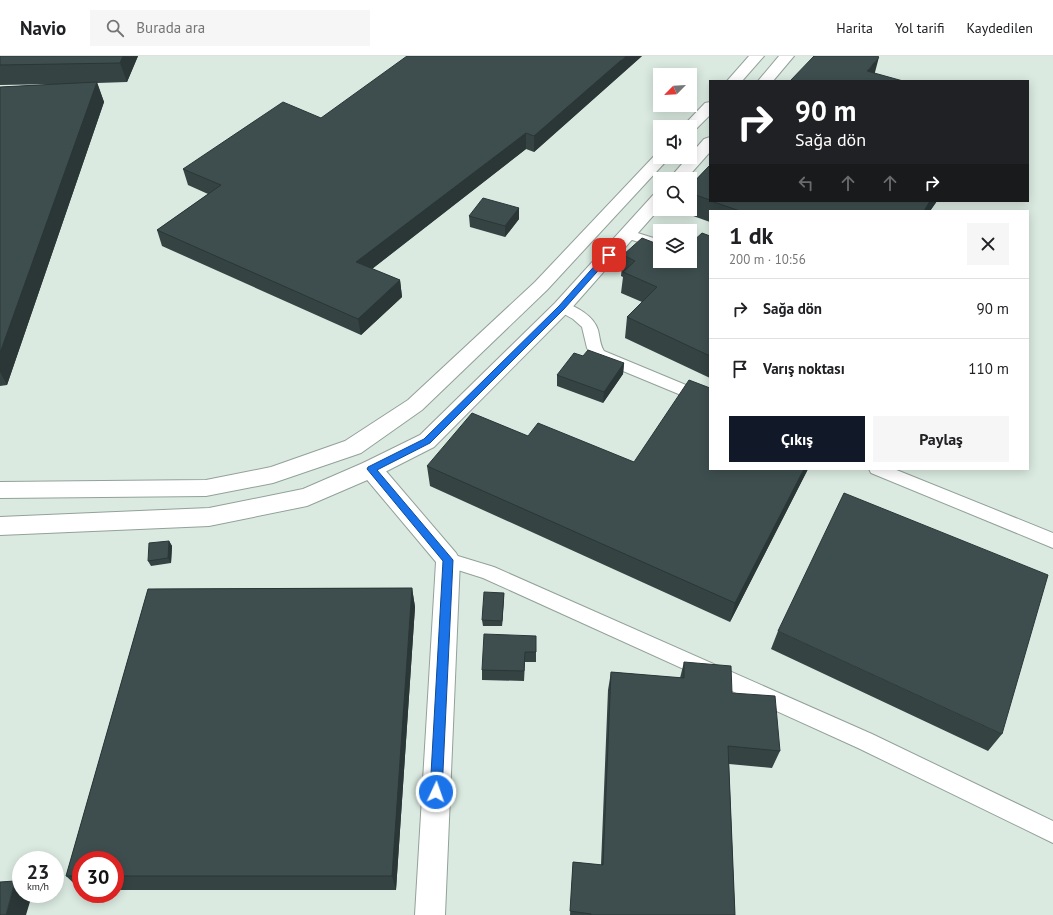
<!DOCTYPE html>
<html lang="tr">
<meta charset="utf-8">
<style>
body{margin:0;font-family:"PT Sans",sans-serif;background:#f6f6f6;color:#202124;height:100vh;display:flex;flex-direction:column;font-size:15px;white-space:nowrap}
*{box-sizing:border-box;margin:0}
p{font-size:13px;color:#757577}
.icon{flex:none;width:22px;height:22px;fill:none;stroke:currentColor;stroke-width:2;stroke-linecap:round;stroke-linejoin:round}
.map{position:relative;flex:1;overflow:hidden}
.sheet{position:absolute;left:709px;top:154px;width:320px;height:260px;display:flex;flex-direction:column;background:#fff;border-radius:0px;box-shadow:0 2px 10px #0003}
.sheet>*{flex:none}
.top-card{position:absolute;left:709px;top:24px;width:320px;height:122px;border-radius:0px;box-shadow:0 2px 10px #0003;background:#202124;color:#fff;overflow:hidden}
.needle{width:26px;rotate:246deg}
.buttons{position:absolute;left:653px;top:12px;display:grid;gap:8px}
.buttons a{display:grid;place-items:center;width:44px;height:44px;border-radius:0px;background:#fff;box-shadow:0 2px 10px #0003;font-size:20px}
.speed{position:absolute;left:12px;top:795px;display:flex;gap:8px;font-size:20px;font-weight:700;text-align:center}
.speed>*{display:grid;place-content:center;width:52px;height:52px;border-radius:50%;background:#fff;box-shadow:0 2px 10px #0003;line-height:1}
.speed small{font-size:10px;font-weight:400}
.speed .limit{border:6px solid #d22;background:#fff;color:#111}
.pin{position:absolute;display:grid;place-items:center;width:34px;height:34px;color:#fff;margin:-17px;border-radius:8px;box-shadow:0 2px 6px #0006}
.me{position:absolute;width:44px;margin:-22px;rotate:3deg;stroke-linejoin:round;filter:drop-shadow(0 0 3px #0008)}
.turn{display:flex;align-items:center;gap:14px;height:84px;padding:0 20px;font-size:18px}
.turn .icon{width:52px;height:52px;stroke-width:2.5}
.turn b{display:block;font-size:28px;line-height:34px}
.lanes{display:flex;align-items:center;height:38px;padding:0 20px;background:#0003;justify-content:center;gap:20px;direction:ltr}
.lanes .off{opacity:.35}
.round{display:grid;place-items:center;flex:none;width:42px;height:42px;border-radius:0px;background:#f6f6f6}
.summary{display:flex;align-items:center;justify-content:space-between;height:68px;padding:0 20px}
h1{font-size:24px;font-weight:600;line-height:30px}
.cta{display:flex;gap:8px;margin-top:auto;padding:8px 20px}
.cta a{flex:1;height:46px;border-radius:0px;background:#111827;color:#fff;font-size:16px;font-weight:600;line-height:46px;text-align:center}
.cta a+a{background:#f6f6f6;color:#202124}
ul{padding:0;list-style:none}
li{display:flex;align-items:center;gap:12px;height:60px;padding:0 20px;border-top:1px solid #e0e0e0}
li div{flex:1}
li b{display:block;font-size:15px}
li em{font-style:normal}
header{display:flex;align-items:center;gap:24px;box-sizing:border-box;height:56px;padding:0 20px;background:#fff;border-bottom:1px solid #e0e0e0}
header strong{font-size:19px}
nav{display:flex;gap:22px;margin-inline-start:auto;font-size:14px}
.search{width:280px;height:36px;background:#f6f6f6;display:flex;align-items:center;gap:10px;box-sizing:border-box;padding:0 14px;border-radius:0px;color:#757577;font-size:15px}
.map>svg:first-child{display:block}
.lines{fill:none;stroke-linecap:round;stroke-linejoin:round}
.lane-casing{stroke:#92a199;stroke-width:2}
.street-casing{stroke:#92a199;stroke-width:2}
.secondary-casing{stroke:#92a199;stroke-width:2}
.lane{fill:#fff;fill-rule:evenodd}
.street{fill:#fff;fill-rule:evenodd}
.secondary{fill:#fff;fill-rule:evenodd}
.wall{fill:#354343}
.shaded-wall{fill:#2b3737}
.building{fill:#3e4e4e;stroke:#2b3737}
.route{fill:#1a73e8;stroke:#114b97}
</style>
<header>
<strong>Navio</strong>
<div class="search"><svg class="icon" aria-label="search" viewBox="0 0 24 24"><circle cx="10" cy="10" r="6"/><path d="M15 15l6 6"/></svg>Burada ara</div>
<nav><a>Harita</a><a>Yol tarifi</a><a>Kaydedilen</a></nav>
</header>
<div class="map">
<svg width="1053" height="859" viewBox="0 0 1053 859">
<rect width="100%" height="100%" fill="#daeae1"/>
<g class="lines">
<defs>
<path id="lane" d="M628,174L660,184V193L623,181L621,178L623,175Z
M562,246C576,250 594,260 598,274C600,282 600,289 604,295L710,339V351L594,303L587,292L582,271L573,263L557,254L555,251L557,248Z
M869,413H894L1053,477V492L871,417Z
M448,497L494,511L872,678L1053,765V787L858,692L483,522L442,509L439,504L442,499Z"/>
<path id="street" d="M371,405L379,407L456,497L460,504L445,859H415L436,506L363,419L360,413L363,407Z"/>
<path id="secondary" d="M749,0H764L742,25H727Z
M779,0H794L773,25H758Z
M710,46V59L695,74L690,76V71H682L705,47Z
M710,81V96L686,123H669L688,101H690V99L704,83Z
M660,97V101H670L547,234L422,354L361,397L273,427L206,440L0,442V426L206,424L271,411L345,385L408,344L535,226L656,98Z
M660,137V152L569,255L434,391L379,419L307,450L209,470L0,479V461L209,452L303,433L363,407L420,379L555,247L654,138Z"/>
</defs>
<use href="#lane" class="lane-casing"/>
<use href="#street" class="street-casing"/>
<use href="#secondary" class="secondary-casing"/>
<use href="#lane" class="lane"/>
<use href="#street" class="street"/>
<use href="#secondary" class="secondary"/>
</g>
<path class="wall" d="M0,0H138L127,26L97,27L104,46L7,329L0,330V31L56,28L0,29Z
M642,0L534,96L526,93L372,213L400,224L402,241L361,279L162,190L157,174L208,138L188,129L183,113L321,62Z
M710,109V145H937L930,155H710V166L682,156V153H690V130Z
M519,152V163L505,181L470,171L469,160Z
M710,180V322L625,282L627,261L642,246L621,237L623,221L621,220L623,199L690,205Z
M583,300L624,307L623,318L603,347L557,330V319Z
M528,380L634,406L808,413L730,566L430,430L427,410Z
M169,485L172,490L171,507L151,510L148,505Z
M412,532L415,551L396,834H115V804H81V834L66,820L148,533Z
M504,537L502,570H483L482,564Z
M778,575L1002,678L988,695L771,593Z
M536,580V606H525L524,625L482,624V614Z
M684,606L732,637L780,695L772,712L729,708L735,859H570L573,806L601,809L608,634L611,616L680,622Z"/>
<path class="shaded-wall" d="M123,0H138L127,26L120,7Z
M626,0H642L534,96V80Z
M879,1L874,20L867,15Z
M97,26L104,46L7,329L0,316V297Z
M526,77V93L359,223L356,206Z
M930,145H937L930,155H924Z
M519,152V163L505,181V170Z
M400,224L402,241L361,279L358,263Z
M624,307L623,318L603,347L604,336Z
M804,413H808L730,566L735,547Z
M169,485L172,490L171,507L168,502Z
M412,532L415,551L396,834L392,820Z
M504,537V542L502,570V565Z
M15,825L21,830V838H30L32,839L26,859H6Z"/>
<path class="building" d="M0,0H123L120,7L0,9Z
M407,0H626L534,80L526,77L356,206L400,224L358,263L157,174L221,129L183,113L283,46L321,62Z
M814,0H877L879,1L867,15L903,25H790Z
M97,26L0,297V31Z
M710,109V144L690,137V130Z
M483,142L519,152L505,170L469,160Z
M711,145H930L924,155H740Z
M702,177L710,180V300L627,261L657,231L623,216L635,205L623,199L642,182L660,189V205H690V188Z
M588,294L624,307L604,336L557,319L574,297L583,300Z
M689,324L710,332V413H804L735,547L427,410L472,357L528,380L538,367L634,406Z
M844,437L1048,519L1002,678L778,575Z
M169,485L168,502L148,505L149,487Z
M412,532L392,820H115V804H81V820H66L148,533Z
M484,536L504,537L502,565L482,564Z
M484,578L536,580V596H525L524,615L482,614Z
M684,606L731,610L732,637L775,640L780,695L728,690L735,859H591V858L570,855L573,806L603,809L611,616L684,622Z
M15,825L6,859H0V826Z"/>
<path class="route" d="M606,197H609L612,199L564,253L430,387L377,414L453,504L442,736L440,740L436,741L432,740L430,736L443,505L367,413L368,411L424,383L559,250Z"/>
</svg>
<div class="buttons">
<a><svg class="needle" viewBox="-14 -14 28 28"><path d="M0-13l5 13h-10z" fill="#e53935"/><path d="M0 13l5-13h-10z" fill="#757577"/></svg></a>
<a><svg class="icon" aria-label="sound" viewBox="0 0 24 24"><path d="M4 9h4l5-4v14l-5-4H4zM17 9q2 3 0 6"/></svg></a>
<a><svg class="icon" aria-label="search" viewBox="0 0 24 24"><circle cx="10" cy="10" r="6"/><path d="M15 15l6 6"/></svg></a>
<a><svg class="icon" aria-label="layers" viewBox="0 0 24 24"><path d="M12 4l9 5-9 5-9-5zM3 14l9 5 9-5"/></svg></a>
</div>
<div class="speed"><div>23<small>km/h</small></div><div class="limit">30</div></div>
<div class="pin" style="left:609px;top:199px;background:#d93025"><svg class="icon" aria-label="arrive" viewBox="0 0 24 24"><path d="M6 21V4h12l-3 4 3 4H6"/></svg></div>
<svg class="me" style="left:436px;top:736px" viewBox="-20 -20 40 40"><circle r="17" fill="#1a73e8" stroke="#fff" stroke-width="3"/><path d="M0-11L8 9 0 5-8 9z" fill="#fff"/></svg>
<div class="top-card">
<div class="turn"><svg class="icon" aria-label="right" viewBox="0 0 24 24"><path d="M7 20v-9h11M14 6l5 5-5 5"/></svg><div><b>90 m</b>Sağa dön</div></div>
<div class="lanes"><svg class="icon off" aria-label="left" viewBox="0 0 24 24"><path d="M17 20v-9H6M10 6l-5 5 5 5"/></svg><svg class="icon off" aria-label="ahead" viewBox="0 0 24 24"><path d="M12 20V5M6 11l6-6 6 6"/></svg><svg class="icon off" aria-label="ahead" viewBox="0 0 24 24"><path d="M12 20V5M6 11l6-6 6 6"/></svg><svg class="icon" aria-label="right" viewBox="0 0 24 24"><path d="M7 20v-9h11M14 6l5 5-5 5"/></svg></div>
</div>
<section class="sheet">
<div class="summary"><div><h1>1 dk</h1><p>200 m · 10:56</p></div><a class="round"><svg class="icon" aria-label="close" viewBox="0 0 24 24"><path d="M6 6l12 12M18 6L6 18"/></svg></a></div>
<ul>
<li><svg class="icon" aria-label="right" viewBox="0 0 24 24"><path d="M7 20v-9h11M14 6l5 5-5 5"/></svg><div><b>Sağa dön</b></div><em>90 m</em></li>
<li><svg class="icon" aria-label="arrive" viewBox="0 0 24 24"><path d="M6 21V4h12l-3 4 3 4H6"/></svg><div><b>Varış noktası</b></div><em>110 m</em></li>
</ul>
<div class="cta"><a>Çıkış</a><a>Paylaş</a></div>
</section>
</div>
